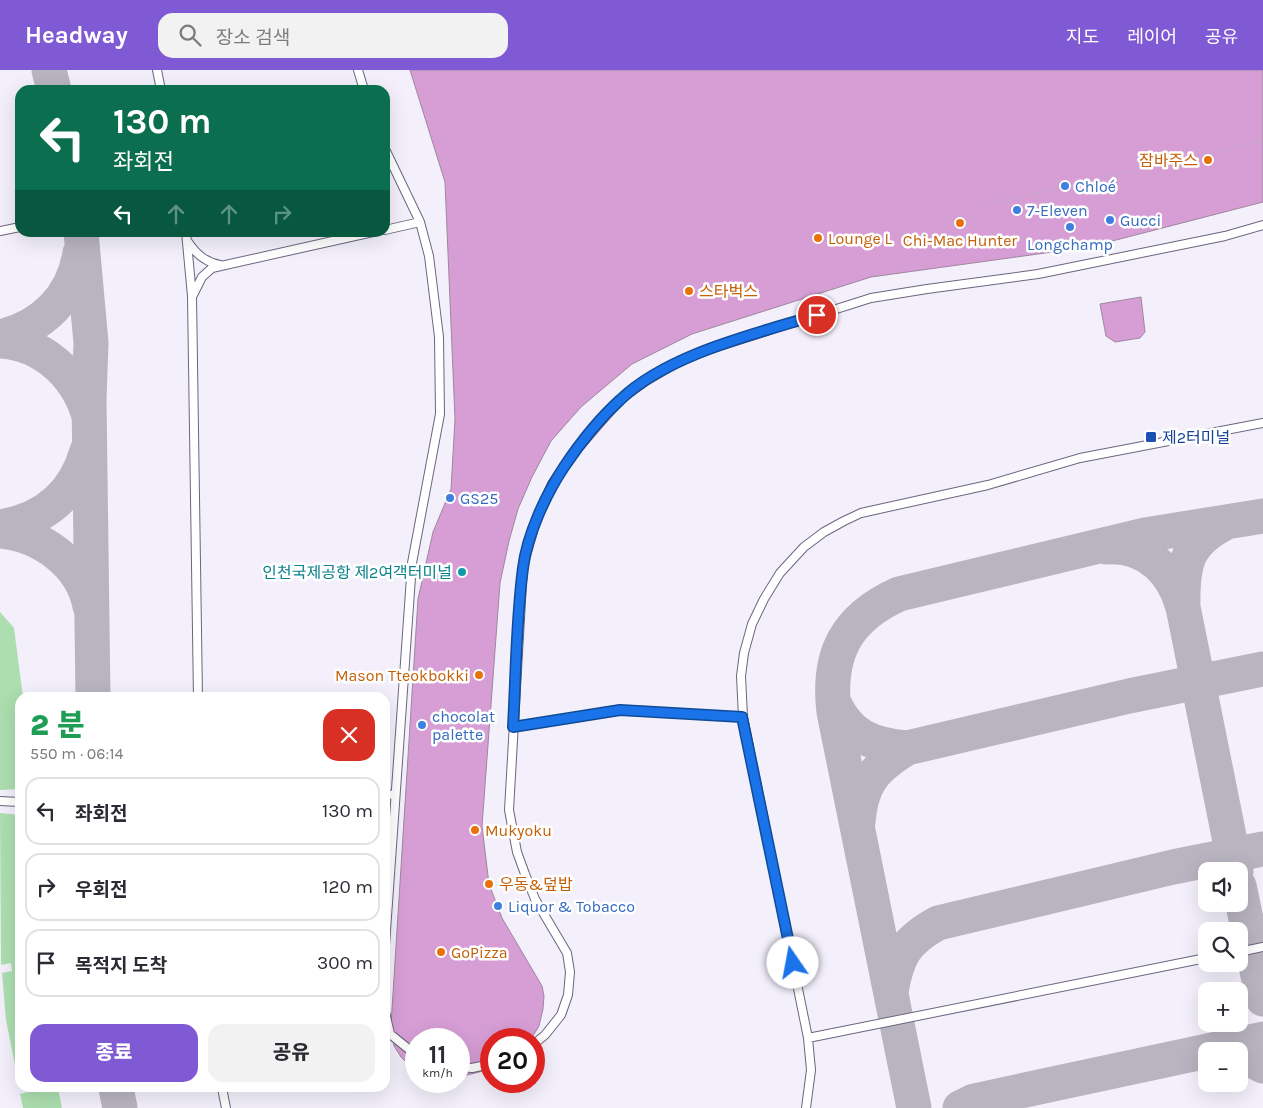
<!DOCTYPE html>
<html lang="ko">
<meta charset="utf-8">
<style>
body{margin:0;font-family:Karla,"Noto Sans KR",sans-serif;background:#f2f2f3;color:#2b2b33;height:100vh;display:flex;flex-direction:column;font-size:19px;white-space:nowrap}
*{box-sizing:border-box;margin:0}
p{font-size:16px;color:#7c7c81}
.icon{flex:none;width:28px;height:28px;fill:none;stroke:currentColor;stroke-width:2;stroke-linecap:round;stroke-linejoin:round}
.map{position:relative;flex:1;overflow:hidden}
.side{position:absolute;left:15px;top:622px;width:375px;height:400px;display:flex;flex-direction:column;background:#fff;border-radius:15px;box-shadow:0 5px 20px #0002}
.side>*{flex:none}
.hud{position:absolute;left:15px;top:15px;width:375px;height:152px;border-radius:15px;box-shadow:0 5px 20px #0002;background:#0b6e4f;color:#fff;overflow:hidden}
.fabs{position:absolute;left:1198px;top:792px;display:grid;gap:10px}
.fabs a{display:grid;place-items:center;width:50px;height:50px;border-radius:10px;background:#fff;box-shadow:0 5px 20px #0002;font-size:25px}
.speed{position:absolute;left:405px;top:958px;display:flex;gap:10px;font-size:25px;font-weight:700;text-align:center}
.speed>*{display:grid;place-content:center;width:65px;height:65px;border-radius:50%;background:#fff;box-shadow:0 5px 20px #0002;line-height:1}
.speed small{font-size:12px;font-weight:400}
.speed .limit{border:8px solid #d22;background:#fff;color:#111}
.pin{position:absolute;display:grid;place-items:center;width:42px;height:42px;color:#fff;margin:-21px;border:2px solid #fff;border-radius:50%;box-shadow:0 1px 5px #0007}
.me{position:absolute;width:55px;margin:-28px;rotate:348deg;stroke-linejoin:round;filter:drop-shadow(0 0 4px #0008)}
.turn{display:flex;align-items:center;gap:18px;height:105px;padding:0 15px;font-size:22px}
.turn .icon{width:65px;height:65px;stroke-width:2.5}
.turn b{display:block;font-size:35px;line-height:42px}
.lanes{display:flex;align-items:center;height:48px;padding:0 15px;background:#0003;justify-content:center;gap:25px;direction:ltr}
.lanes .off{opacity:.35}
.round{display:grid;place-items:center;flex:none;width:52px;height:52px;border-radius:15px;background:#f2f2f3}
.head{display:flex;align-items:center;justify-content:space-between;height:85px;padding:0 15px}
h1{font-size:30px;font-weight:800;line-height:38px;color:#1e9e55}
.cta{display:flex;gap:10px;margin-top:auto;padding:10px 15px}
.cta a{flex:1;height:58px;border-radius:15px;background:#805ad4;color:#fff;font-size:20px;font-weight:800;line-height:58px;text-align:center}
.cta a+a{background:#f2f2f3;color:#2b2b33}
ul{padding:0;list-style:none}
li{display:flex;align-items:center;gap:15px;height:68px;margin:0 10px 8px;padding:0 5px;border:2px solid #e1e1e2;border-radius:15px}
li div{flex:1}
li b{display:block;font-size:19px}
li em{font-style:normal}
header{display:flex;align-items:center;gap:30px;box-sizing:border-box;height:70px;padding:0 25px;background:#805ad4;color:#fff}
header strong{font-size:24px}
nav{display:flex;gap:28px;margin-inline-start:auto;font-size:18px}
.search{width:350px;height:45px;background:#f2f2f3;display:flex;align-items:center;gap:12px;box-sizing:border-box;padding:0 18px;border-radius:15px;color:#7c7c81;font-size:19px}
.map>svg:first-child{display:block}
.green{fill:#acdeaf}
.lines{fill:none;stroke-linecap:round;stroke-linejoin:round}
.taxiway{stroke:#b8b4c0;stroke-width:35}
.building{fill:#d69ed5;stroke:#9e879d}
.service-casing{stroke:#6c657f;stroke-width:10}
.path{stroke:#b6b3bf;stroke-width:2.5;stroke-dasharray:1 4;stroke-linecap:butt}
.service{stroke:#fff;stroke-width:8}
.route-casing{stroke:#114b97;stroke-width:12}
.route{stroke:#1a73e8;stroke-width:9}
.food-dot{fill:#e8710a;stroke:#fff;stroke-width:2}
.shop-dot{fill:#3f7fe0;stroke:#fff;stroke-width:2}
.transit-dot{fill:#1a4fb4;stroke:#fff;stroke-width:2}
.culture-dot{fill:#0f9aa8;stroke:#fff;stroke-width:2}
.labels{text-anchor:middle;stroke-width:5;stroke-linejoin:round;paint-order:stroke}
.food-label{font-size:16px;fill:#c56008;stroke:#fff;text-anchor:start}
.shop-label{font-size:16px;fill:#366cbe;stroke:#fff;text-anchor:start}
.transit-label{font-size:16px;fill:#164399;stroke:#fff;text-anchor:start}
.culture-label{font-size:16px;fill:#0d838f;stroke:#fff;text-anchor:end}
</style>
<header>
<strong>Headway</strong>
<div class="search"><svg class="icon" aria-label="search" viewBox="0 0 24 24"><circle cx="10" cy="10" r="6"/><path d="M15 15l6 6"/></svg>장소 검색</div>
<nav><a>지도</a><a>레이어</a><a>공유</a></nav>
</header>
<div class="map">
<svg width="1263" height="1038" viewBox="0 0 1263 1038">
<rect width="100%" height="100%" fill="#f3f0fc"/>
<path class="green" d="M0,542L14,558L23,627L20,628V719L0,720Z
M0,743L20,745L19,1015L6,950L2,903L12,901L11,893L1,895Z
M37,1018H58L62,1038H23L20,1024L37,1020Z"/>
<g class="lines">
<path class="taxiway" d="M49,0L54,20
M81,162L91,273L89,330L93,628
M0,267C43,257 73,227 80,183
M0,271C42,273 76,304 88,343
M0,457C44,450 75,424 87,381
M0,461C41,465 82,493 90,536
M1106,477C1148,474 1175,503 1184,542L1236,801
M1183,538C1182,494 1186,472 1227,452
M834,633C849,666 872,675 907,678
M858,752C861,713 874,698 907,678L1129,626L1263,599
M1239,816L1263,929
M891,922C897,886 905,871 938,853L1173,797L1263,779
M1239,983L1263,996
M116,1018L120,1038
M914,1038L834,642C827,584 846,548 899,524L1145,465L1263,446
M960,1038L974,1031L1263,969"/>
</g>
<path class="building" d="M410,0H1263V132L1089,177L871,207L692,264L632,294L581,337L551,371L532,407L518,439L509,471L500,513L482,756L489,814L502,848L542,916L544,926L543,939L539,956L531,969H491V999L459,1007V969H416V1001L401,987L394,976L391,955L418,529L433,462L451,419L455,349L445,112Z
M1141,227L1145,262L1140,268L1115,272L1106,266L1100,234Z"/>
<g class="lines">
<defs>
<path id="service" d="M157,0L161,20
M358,0L364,20
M385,79L420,152L429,186L439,267L440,344L412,493L385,875
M385,160L420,152
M0,161L20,157
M186,162L192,226L198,628
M188,172C196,184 205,192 220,195
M193,225L202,207L212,198L373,162
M513,657L620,640L743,647
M385,724L395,725
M0,731L20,732
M1239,882L1263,877
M385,942L390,964L416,985
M808,968L1206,888
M534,974L545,965L561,945L568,925L570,902L567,883L535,829L525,804L517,782L509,740L523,496L536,451L552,414L574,383L598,355L621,329L646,311L677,293L707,280L871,228L927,219L1038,204L1225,166L1263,155
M459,997L472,998L491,994
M222,1018L226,1038
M806,1038L811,1000L808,968L743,647L741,606L744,583L752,554L764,529L780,503L804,477L824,462L844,451L861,443L988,415L1080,388L1263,353"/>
</defs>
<use href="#service" class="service-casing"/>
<path class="path" d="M1038,123L1045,158
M978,136L1263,71"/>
<use href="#service" class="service"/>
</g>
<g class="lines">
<defs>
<path id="route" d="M793,893L742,647L620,640L513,657C516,604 516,550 523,498C527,465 546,424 564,397C580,373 599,349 620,330C668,284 755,264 817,245"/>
</defs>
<use href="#route" class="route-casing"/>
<use href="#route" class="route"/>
</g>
<g class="food-dot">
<circle cx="1208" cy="90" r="5"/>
<circle cx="960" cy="153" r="5"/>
<circle cx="818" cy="168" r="5"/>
<circle cx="689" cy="221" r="5"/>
<circle cx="479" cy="605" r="5"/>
<circle cx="475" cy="760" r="5"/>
<circle cx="489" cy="814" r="5"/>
<circle cx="441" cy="882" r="5"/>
</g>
<g class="shop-dot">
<circle cx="1065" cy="116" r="5"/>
<circle cx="1017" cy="140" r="5"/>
<circle cx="1110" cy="150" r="5"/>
<circle cx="1070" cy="157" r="5"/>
<circle cx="450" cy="428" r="5"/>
<circle cx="422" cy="655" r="5"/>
<circle cx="498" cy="836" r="5"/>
</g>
<rect class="transit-dot" x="1145" y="361" width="12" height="12" rx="2.5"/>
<circle class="culture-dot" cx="462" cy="502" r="5"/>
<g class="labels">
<g class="food-label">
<text x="1198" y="96" text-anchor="end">잠바주스</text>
<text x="828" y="174">Lounge L</text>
<text x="960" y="176" text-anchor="middle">Chi-Mac Hunter</text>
<text x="699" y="227">스타벅스</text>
<text x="469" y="611" text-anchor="end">Mason Tteokbokki</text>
<text x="485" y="766">Mukyoku</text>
<text x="499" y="820">우동&amp;덮밥</text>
<text x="451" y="888">GoPizza</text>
</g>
<g class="shop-label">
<text x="1075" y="122">Chloé</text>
<text x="1027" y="146">7-Eleven</text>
<text x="1120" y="156">Gucci</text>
<text x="1070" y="180" text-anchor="middle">Longchamp</text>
<text x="460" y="434">GS25</text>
<text x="432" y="652">chocolat<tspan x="432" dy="18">palette</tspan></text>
<text x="508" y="842">Liquor &amp; Tobacco</text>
</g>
<g class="transit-label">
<text x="1162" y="373">제2터미널</text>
</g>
<g class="culture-label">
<text x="452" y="508">인천국제공항 제2여객터미널</text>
</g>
</g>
</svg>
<div class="fabs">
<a><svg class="icon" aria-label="sound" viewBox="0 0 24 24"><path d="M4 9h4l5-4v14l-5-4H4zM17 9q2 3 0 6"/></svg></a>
<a><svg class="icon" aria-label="search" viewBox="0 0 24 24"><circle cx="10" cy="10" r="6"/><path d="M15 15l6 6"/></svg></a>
<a>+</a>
<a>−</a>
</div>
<div class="speed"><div>11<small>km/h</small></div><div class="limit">20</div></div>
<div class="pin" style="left:817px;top:245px;background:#d93025"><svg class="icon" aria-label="arrive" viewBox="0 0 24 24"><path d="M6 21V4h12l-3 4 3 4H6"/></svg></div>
<svg class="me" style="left:793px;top:893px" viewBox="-20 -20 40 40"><circle r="19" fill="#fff"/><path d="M0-13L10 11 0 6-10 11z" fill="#1a73e8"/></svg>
<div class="hud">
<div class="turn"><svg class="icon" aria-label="left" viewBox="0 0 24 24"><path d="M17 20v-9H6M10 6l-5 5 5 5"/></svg><div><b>130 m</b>좌회전</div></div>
<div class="lanes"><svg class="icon" aria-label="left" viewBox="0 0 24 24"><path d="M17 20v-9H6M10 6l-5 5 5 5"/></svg><svg class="icon off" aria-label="ahead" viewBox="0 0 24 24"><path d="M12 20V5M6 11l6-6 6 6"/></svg><svg class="icon off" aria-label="ahead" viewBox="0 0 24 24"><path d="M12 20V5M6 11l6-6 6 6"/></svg><svg class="icon off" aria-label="right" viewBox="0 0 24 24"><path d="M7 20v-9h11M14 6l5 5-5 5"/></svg></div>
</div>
<section class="side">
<div class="head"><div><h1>2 분</h1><p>550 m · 06:14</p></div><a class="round" style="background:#d93025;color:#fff"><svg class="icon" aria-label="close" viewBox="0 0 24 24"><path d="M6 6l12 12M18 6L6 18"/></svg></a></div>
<ul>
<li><svg class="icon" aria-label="left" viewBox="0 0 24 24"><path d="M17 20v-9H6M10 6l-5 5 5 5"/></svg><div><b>좌회전</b></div><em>130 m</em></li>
<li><svg class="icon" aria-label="right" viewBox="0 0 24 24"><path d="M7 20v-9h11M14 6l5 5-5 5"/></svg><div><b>우회전</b></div><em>120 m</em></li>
<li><svg class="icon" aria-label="arrive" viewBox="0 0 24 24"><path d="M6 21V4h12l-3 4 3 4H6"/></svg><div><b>목적지 도착</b></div><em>300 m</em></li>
</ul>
<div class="cta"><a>종료</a><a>공유</a></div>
</section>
</div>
